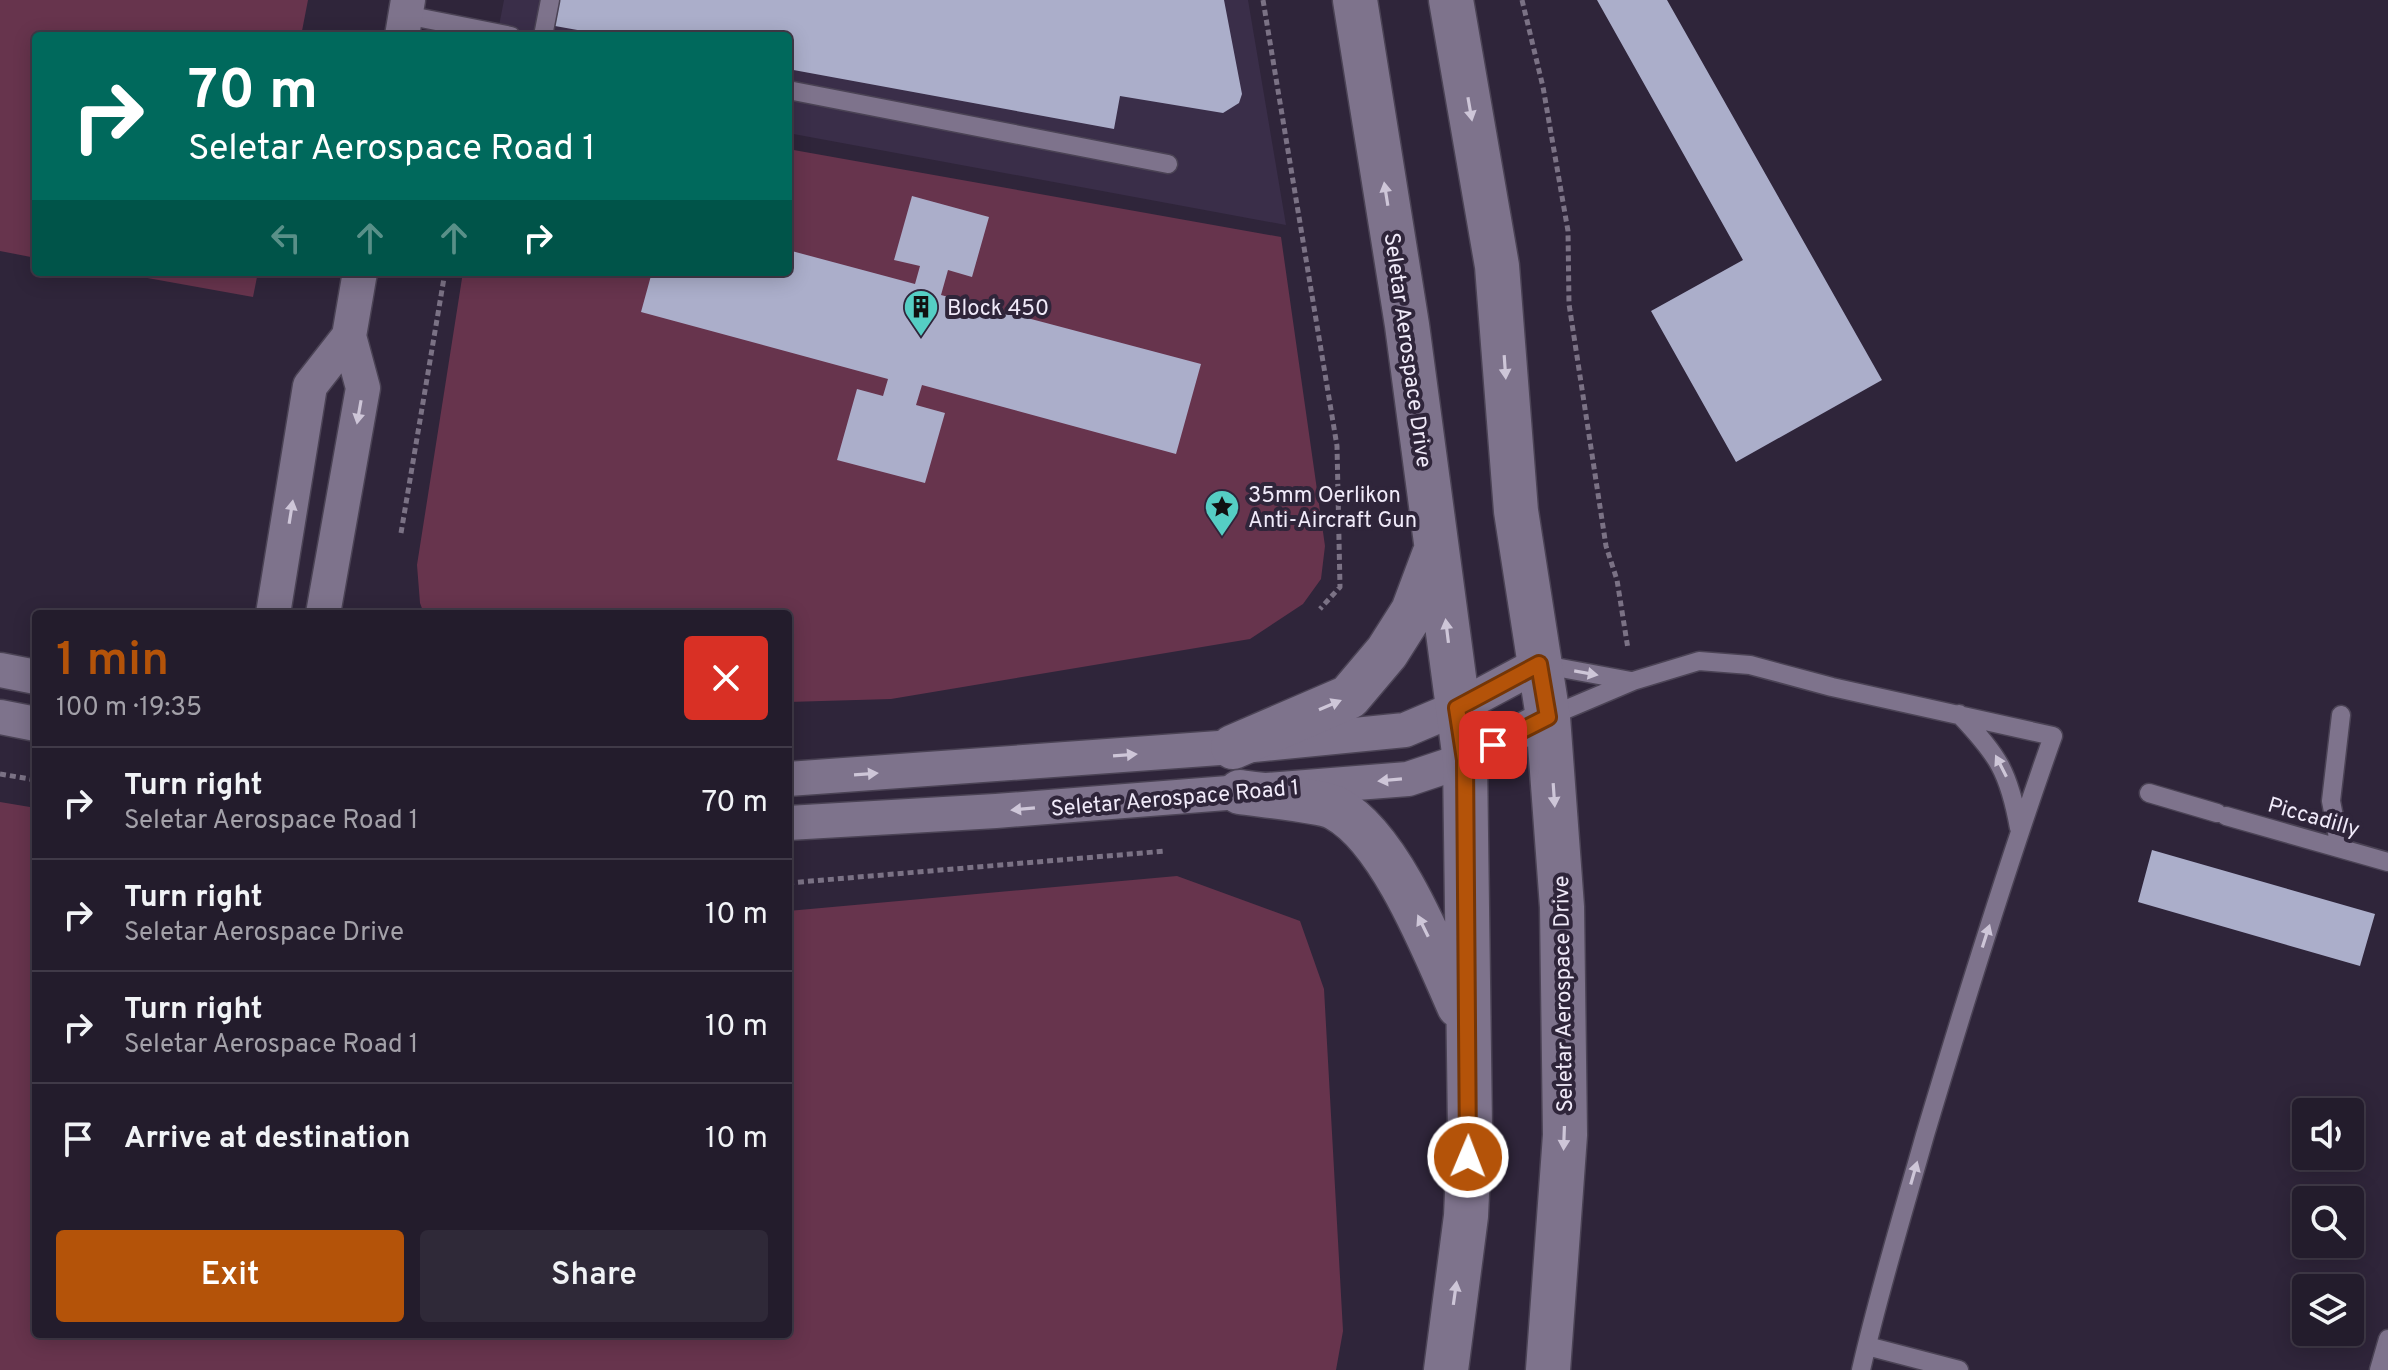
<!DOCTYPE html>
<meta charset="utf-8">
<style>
body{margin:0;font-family:Overpass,sans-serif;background:#2f2938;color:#f1f3f6;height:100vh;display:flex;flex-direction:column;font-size:30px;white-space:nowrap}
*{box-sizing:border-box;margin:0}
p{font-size:26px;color:#a3a1a9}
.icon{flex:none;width:44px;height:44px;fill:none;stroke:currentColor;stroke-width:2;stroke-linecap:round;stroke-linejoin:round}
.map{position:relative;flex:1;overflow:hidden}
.panel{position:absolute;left:32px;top:610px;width:760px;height:728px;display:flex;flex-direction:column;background:#231c2c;border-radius:8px;box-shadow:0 4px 20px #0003,0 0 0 2px #403a48}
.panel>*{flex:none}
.top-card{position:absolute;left:32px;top:32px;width:760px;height:244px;border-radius:8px;box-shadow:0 4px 20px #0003,0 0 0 2px #403a48;background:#00695c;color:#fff;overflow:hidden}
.fabs{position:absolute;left:2292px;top:1098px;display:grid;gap:16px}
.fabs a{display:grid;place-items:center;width:72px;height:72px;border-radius:8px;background:#231c2c;box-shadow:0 4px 20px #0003,0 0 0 2px #403a48;font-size:40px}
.pin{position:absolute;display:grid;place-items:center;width:68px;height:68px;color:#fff;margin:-34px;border-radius:16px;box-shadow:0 4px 12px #0006}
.me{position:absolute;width:88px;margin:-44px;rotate:1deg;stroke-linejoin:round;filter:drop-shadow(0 0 6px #0008)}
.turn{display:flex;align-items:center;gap:28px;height:168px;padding:0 24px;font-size:36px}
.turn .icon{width:104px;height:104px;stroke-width:2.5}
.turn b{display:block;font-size:56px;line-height:68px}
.lanes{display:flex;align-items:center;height:76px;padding:0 24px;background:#0003;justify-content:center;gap:40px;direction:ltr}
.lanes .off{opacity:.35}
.round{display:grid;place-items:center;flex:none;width:84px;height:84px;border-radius:8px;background:#2f2938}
.headline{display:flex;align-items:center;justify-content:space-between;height:136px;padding:0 24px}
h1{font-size:48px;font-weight:600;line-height:60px;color:#b45309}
.cta{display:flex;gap:16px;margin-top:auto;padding:16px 24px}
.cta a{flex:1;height:92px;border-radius:8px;background:#b45309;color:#fff;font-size:32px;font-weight:600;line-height:92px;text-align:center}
.cta a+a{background:#2f2938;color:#f1f3f6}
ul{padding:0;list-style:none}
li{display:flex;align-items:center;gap:24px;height:112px;padding:0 24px;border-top:2px solid #403a48}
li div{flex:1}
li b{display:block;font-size:30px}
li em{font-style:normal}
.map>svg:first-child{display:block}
.built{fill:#3a2e49}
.green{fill:#67344d}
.building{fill:#abaeca}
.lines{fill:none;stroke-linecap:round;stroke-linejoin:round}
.service-casing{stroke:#4b4355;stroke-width:21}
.minor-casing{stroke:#4b4355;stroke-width:37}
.tertiary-casing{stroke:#4b4355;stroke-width:47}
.path{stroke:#7b7285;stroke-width:5;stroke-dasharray:6 4;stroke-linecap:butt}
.service{stroke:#7e738c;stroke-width:18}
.minor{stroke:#7e738c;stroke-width:34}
.tertiary{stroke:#7e738c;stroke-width:44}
.oneway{fill:#cec6d8}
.route-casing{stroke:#753606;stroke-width:20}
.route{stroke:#b45309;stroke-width:14}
.labels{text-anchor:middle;stroke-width:8;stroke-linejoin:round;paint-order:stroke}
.poi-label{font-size:22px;fill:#f0eaf9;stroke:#2f253a;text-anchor:start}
.street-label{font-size:22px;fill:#f0eaf9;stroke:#2f253a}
</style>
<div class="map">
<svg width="2388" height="1370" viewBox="0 0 2388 1370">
<rect width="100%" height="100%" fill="#2f253a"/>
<path class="built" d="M504,0H1248L1286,225L788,133V36H497Z"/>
<path class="green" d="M0,0H308L301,36H36V258L0,251Z
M788,149L1281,237L1325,546L1321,579L1303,604L1250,639L891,699L788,702V614H424L420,603L417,565L463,272H788Z
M114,272H258L253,297Z
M0,802L36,808V1334H788V911L1177,876L1300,921L1324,989L1343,1331L1336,1370H0Z"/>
<path class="building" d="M560,0H1224L1242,94L1239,103L1223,113L1120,96L1114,129L788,69V36H611L555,26Z
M1597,0H1667L1882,380L1736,462L1651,311L1743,260Z
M912,196L989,217L972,277L948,270L941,295L1201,364L1176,454L922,385L916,405L945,413L925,483L837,460L857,389L883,396L888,379L641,312L652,272H788V250L915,284L920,266L894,260Z
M2152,850L2375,914L2360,966L2138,902Z"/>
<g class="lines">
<defs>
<path id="service" d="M406,15L511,36
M543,36L550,0
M788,90L1168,164
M1539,664L1631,681
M1959,714C1998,755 2009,772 2019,828
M1548,717L1633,681L1699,661L1750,665L1832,687L2053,736C2006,868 1965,1001 1925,1135C1903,1213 1879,1291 1861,1370
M2149,793L2217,813
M2226,816L2388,862
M2340,848L2331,801L2341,715
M1867,1346L1959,1370
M2379,1370L2388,1339"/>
<path id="minor" d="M402,36L408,0
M273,614L310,386L349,336
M323,614L363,388L349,336L360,272
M0,670L36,677
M0,717L36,724
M788,779L1233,747L1405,730L1457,708L1539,664
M788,823L996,811L1408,779L1465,760L1548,717"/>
<path id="tertiary" d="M1355,0L1407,325L1465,760L1470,1128L1466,1216L1446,1370
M1451,0L1497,266L1516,511L1548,717L1562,907L1565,1135L1548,1370
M1233,747L1349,697L1387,652L1413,611L1434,555
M1240,792C1259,795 1324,801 1337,809C1391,839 1434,950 1459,1006"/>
</defs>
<use href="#service" class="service-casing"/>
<use href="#minor" class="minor-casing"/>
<use href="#tertiary" class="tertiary-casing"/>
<path class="path" d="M1263,0L1337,446L1340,587L1320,609
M1522,0L1543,87L1568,231L1569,304L1606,546L1617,580L1628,649
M401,533L445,272
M0,774L36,780
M788,883L1166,851"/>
<use href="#service" class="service"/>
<use href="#minor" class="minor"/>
<use href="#tertiary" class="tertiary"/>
</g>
<defs><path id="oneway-solid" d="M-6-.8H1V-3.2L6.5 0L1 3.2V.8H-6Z" transform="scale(2)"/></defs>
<g class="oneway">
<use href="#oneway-solid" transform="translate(1470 109) rotate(80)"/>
<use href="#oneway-solid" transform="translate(1386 194) rotate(-99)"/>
<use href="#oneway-solid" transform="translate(1505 367) rotate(86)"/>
<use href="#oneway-solid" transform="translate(359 412) rotate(100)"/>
<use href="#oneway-solid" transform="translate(291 512) rotate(-81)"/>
<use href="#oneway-solid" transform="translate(1447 631) rotate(-97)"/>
<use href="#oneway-solid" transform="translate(1586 673) rotate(10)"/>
<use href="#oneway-solid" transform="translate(1330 705) rotate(-23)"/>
<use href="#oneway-solid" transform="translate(1125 755) rotate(-4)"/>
<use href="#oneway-solid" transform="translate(2001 766) rotate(-117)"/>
<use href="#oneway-solid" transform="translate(866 774) rotate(-4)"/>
<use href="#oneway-solid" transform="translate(1390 780) rotate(175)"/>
<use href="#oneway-solid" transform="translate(1554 795) rotate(86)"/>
<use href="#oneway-solid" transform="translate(1023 809) rotate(175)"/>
<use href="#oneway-solid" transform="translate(1423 926) rotate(-116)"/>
<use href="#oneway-solid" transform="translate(1986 936) rotate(-72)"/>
<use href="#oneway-solid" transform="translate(1564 1138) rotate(92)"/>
<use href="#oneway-solid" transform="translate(1914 1173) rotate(-74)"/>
<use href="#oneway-solid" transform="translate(1455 1293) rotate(-82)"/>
</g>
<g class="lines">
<defs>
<path id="route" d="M1468,1157L1465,760L1457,708L1539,664L1548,717L1493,745"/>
</defs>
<use href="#route" class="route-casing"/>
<use href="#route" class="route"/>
</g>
<defs>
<symbol id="building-pin" viewBox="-11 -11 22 30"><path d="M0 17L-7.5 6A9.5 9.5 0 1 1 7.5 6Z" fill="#55cec4" stroke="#2f253a"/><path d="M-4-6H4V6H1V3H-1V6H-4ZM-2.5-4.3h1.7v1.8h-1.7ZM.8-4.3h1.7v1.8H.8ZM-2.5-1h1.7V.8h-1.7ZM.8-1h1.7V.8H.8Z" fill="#111"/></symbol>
<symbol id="sight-pin" viewBox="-11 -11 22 30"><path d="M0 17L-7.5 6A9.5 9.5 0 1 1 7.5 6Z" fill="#55cec4" stroke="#2f253a"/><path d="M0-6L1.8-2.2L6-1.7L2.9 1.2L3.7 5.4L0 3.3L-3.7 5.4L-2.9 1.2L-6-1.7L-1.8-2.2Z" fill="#111"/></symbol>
</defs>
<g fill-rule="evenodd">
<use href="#building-pin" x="901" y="287" width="40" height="54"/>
<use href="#sight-pin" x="1202" y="487" width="40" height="54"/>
</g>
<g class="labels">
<g class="poi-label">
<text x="947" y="315">Block 450</text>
<text x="1248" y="502">35mm Oerlikon<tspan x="1248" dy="25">Anti-Aircraft Gun</tspan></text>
</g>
<g class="street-label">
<text transform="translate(1409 350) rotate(82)" y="8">Seletar Aerospace Drive</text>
<text transform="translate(1175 797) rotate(-5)" y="8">Seletar Aerospace Road 1</text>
<text transform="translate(2314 816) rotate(16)" y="8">Piccadilly</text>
<text transform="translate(1562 994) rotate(-91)" y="8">Seletar Aerospace Drive</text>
</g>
</g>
</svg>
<div class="fabs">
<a><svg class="icon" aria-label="sound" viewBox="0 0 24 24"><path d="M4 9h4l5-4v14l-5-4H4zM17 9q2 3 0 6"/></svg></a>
<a><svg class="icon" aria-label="search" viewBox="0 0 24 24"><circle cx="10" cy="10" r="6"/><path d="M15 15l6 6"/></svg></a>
<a><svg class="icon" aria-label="layers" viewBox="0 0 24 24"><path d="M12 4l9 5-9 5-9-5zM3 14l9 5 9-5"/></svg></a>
</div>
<div class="pin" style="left:1493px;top:745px;background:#d93025"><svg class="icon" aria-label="arrive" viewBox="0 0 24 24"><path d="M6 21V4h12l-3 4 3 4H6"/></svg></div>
<svg class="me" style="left:1468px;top:1157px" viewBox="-20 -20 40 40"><circle r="17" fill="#b45309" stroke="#fff" stroke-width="3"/><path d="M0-11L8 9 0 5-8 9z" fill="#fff"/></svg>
<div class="top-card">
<div class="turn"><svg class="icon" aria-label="right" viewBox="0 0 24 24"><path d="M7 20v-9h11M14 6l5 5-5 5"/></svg><div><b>70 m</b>Seletar Aerospace Road 1</div></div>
<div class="lanes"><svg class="icon off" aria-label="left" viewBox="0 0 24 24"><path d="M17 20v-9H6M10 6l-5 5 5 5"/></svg><svg class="icon off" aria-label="ahead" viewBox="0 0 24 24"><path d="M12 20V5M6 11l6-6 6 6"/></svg><svg class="icon off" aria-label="ahead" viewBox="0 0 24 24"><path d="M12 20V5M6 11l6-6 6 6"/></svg><svg class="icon" aria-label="right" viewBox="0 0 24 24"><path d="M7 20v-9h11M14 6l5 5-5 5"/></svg></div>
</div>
<section class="panel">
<div class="headline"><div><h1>1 min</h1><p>100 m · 19:35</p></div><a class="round" style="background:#d93025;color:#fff"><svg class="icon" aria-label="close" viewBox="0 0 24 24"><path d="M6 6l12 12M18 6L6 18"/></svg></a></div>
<ul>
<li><svg class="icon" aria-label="right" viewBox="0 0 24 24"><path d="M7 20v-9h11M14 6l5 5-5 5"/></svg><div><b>Turn right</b><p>Seletar Aerospace Road 1</p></div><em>70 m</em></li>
<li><svg class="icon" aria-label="right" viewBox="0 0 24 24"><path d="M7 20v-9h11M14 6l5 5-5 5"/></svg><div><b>Turn right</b><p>Seletar Aerospace Drive</p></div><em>10 m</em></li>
<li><svg class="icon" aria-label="right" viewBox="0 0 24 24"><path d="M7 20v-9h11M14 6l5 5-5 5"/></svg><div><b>Turn right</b><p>Seletar Aerospace Road 1</p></div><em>10 m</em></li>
<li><svg class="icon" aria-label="arrive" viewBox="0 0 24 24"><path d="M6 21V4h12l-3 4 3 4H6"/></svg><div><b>Arrive at destination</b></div><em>10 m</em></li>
</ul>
<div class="cta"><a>Exit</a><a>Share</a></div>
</section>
</div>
